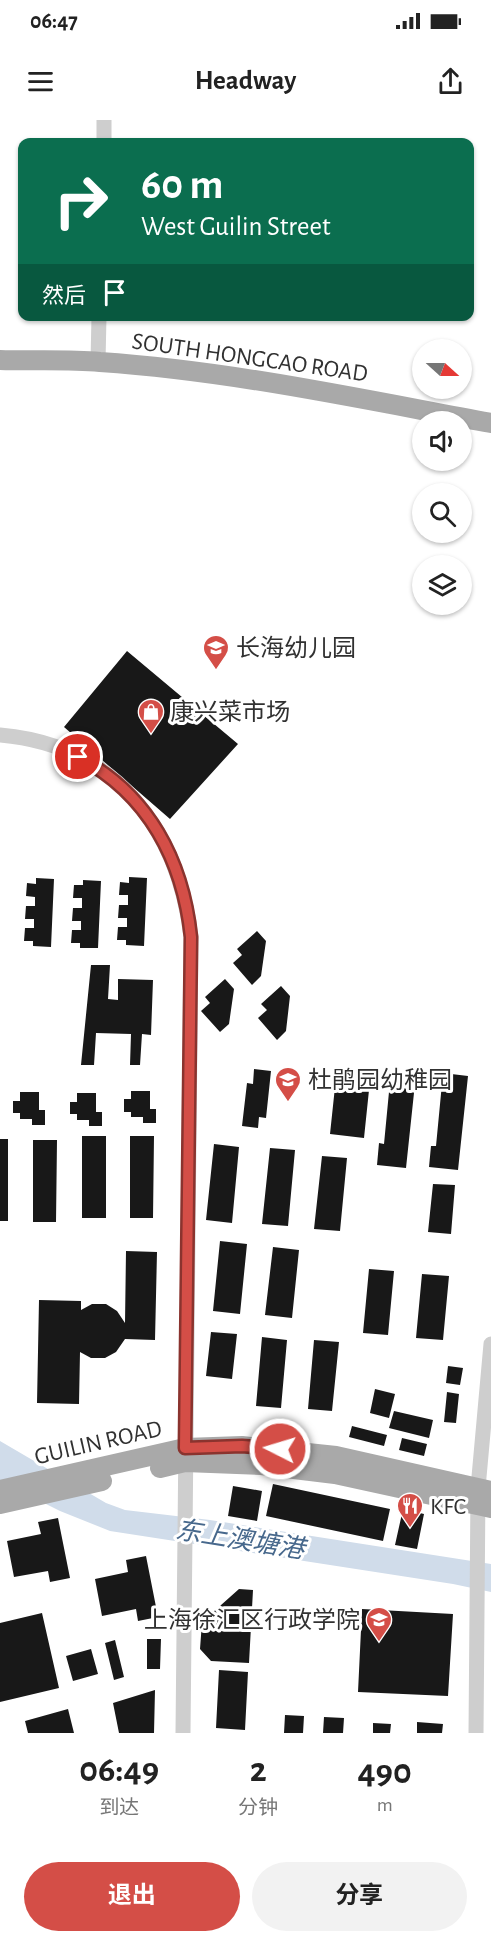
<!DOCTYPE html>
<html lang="zh">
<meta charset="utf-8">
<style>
body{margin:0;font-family:"Alegreya Sans","Noto Sans SC",sans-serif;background:#f2f2f2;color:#222;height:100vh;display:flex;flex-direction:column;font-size:22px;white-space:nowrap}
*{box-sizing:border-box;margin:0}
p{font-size:20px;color:#767676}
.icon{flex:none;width:33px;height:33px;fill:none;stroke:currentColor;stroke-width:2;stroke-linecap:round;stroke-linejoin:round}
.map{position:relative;height:1613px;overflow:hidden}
.panel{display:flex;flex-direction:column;background:#fff;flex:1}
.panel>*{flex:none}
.hud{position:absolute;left:18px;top:18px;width:456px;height:183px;border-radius:12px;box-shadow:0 2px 4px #0004;background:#0b6e4f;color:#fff;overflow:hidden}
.needle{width:39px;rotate:111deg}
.tools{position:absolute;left:412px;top:219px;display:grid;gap:12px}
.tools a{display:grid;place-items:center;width:60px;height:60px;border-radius:50%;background:#fff;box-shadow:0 2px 4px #0004;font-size:30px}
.pin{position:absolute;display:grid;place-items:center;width:51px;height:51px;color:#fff;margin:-26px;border:3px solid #fff;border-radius:50%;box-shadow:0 2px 6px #0007}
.me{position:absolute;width:66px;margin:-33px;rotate:275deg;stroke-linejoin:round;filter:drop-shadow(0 0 4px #0008)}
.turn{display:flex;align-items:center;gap:21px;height:126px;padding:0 24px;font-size:27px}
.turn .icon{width:78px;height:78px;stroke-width:2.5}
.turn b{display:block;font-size:42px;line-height:51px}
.then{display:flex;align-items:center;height:57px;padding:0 24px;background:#0003;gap:12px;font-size:22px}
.eta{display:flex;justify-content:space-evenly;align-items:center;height:102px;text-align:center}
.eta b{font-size:36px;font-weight:700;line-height:42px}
.cta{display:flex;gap:12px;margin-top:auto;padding:12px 24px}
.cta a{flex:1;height:69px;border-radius:36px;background:#d44e47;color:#fff;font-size:24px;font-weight:700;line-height:69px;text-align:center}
.cta a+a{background:#f2f2f2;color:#222}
.status{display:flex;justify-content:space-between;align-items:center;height:42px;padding:0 30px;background:#fff;direction:ltr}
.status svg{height:16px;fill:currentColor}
header{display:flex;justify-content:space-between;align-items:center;height:78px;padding:0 24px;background:#fff;font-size:27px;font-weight:700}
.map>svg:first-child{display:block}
.water{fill:#d0dcea}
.building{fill:#181818}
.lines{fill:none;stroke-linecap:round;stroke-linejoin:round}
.minor{stroke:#cecece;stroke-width:15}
.major{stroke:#a9a9a9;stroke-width:20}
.route-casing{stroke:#8a332e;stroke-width:15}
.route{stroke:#d44e47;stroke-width:10}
.labels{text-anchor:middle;stroke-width:6;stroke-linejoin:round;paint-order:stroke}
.street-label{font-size:24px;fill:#313131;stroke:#fff}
.poi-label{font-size:24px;fill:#313131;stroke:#fff;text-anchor:start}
.water-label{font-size:26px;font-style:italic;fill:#47688c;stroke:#fff}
</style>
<div class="status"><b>06:47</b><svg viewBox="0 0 49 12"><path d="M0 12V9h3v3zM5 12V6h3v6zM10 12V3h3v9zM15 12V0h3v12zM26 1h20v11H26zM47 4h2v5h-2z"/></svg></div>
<header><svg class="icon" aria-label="menu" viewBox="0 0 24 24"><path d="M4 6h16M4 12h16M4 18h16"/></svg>Headway<svg class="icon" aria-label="share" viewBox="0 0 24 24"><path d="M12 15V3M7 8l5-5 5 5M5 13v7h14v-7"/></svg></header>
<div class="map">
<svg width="491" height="1613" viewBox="0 0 491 1613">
<rect width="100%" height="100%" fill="#fff"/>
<path class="water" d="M0,1321L106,1383L125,1390L210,1400L491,1444V1472L453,1464L110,1411L60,1391L0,1361Z"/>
<path class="building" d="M127,531L238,624L170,699L64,607Z
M129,757L147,758L144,826L126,825V820H117L118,807H127V798H118L119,785H128V775H119L120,762L129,763Z
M36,758L54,759L51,827L33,826V821H24L25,808H34V799H25L26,786H35V777L26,776L27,763L36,764Z
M83,760L101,761L98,828H80V823H71L72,810H81V801H72L73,788H82V778H73L74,765H83Z
M257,811L266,821L261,856L252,865L233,843L242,835L237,829Z
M91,845H110L108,879L118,880V859L153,860L151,915L142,914L140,945H130L131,914L96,913L94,945H81Z
M225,859L234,869L229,904L220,912L201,891L210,883L205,877Z
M281,866L290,876L286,911L277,920L258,898L267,890L261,884Z
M337,948L371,951L364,1018L330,1014Z
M254,949L271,951L266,998L259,997L258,1008L242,1006L247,963L253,964Z
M391,951L416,954L406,1048L377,1045L379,1023L384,1024Z
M443,953L468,956L458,1050L429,1047L431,1026H436Z
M131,971H150V989H156V1003H143V997H131V992H124V979H131Z
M20,972H39V990H45V1005H32V999H20V993H13V981H20Z
M77,973H96V992H102V1006H89V1000H77V994H70V982H77Z
M82,1016H106V1098H82Z
M130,1016H154L153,1098H130Z
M0,1019H8V1101H0Z
M33,1020H57L56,1102H33Z
M214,1024L239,1027L232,1103L206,1100Z
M270,1028L295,1030L288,1106L262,1104Z
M322,1036L347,1038L340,1111L314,1109Z
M433,1064L455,1065L451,1114L428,1112Z
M220,1121L247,1124L240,1194L213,1191Z
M273,1127L299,1130L292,1198L265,1195Z
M126,1131L157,1132L155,1220L125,1219L116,1232L105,1238H91L80,1232L79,1284L37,1283L39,1180L81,1181V1190L92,1184H106L117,1191L125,1203Z
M369,1149L394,1151L388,1215L363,1213Z
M422,1154L449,1156L443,1220L416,1218Z
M211,1212L237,1214L232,1259L206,1256Z
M262,1217L287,1220L281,1288L256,1286Z
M314,1220L339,1222L332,1291L308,1289Z
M448,1246L463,1248L460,1265L446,1263Z
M375,1269L395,1274L389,1298L370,1293Z
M447,1272L459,1274L456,1303L444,1302Z
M394,1291L433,1300L429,1318L389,1308Z
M352,1306L387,1315L384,1326L349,1317Z
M402,1318L427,1324L424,1336L399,1330Z
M273,1364L390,1389L383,1421L266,1396Z
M233,1366L262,1371L257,1401L228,1396Z
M403,1389L424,1394L417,1429L395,1425Z
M58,1398L70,1458L50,1462L48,1451L14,1457L7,1421L41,1414L38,1402Z
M146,1436L158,1497L138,1501L136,1489L102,1496L95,1459L128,1452L126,1440Z
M239,1469L253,1470L249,1543L211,1541L200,1529L202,1502Z
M362,1489L453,1494L448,1576L358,1572Z
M42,1493L59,1568L0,1582V1503Z
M147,1519H161L160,1549H147Z
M115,1520L124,1557L114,1560L105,1523Z
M91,1529L98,1554L73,1561L66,1536Z
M219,1550L248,1552L245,1610L216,1608Z
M155,1570L154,1613H119L113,1583Z
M68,1589L74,1613H28L25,1601Z
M285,1595L304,1596L303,1613H284Z
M324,1597L344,1598L343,1613H323Z
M417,1602L443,1604L442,1613H417Z
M373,1603L391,1604L390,1613H373Z"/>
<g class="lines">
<path class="minor" d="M104,22V0
M98,242L99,196
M0,615C115,625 178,708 191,817L183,1613
M476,1613L478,1368L491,1224"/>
<path class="major" d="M0,240C33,241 67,239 100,242C232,251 361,279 491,303
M160,1348L185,1342L261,1345L335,1354L491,1388
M0,1370L185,1328L242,1326L336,1336L491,1371
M0,1384L102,1361"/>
</g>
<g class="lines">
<defs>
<path id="route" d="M78,637C149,674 183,741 191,817L185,1328L242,1326L280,1329"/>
</defs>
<use href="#route" class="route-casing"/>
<use href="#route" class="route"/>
</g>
<defs>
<symbol id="school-pin" viewBox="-11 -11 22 30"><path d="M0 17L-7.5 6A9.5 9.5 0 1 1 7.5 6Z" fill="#d44e47" stroke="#fff"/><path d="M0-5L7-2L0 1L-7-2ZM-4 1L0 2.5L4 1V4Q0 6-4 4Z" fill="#fff"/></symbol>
<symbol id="shop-pin" viewBox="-11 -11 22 30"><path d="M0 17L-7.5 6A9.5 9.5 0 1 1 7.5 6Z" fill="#d44e47" stroke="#fff"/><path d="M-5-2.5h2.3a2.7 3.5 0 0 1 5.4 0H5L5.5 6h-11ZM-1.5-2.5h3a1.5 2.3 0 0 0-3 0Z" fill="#fff"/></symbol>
<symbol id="restaurant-pin" viewBox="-11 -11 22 30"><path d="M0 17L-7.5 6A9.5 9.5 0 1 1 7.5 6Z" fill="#d44e47" stroke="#fff"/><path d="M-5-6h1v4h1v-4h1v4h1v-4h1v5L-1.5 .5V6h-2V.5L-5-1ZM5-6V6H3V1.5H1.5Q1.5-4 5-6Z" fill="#fff"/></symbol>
</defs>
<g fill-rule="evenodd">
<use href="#school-pin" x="201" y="513" width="30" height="40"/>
<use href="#shop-pin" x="136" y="577" width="30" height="40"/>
<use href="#school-pin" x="273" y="945" width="30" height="40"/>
<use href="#restaurant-pin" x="395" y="1371" width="30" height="40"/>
<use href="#school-pin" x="364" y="1485" width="30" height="40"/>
</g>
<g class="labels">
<g class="street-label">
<text transform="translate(250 237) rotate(8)" y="8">SOUTH HONGCAO ROAD</text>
<text transform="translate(98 1322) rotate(-13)" y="8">GUILIN ROAD</text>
</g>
<g class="poi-label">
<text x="236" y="536">长海幼儿园</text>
<text x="170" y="600">康兴菜市场</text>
<text x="308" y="968">杜鹃园幼稚园</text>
<text x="430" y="1394">KFC</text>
<text x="360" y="1508" text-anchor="end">上海徐汇区行政学院</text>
</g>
<g class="water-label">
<text transform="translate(240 1419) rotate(9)" y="9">东上澳塘港</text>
</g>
</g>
</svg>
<div class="tools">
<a><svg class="needle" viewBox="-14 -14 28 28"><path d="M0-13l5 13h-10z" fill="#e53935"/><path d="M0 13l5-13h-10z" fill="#767676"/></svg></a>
<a><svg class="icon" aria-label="sound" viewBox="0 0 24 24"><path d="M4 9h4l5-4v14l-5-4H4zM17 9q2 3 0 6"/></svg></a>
<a><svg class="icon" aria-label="search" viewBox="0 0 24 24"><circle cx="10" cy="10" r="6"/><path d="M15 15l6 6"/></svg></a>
<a><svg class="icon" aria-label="layers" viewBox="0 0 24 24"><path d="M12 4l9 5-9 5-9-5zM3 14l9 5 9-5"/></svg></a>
</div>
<div class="pin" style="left:78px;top:637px;background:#d93025"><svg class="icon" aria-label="arrive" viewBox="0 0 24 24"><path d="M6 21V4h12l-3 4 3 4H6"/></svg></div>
<svg class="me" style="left:280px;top:1329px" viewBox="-20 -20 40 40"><circle r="17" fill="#d44e47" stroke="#fff" stroke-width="3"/><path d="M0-11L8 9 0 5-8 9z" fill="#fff"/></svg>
<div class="hud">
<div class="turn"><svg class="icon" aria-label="right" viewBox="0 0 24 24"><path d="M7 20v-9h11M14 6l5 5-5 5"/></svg><div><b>60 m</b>West Guilin Street</div></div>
<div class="then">然后<svg class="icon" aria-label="arrive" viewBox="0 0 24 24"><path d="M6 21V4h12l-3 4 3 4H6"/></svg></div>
</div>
</div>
<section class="panel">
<div class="eta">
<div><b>06:49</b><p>到达</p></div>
<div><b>2</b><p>分钟</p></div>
<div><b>490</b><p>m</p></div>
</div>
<div class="cta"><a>退出</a><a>分享</a></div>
</section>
